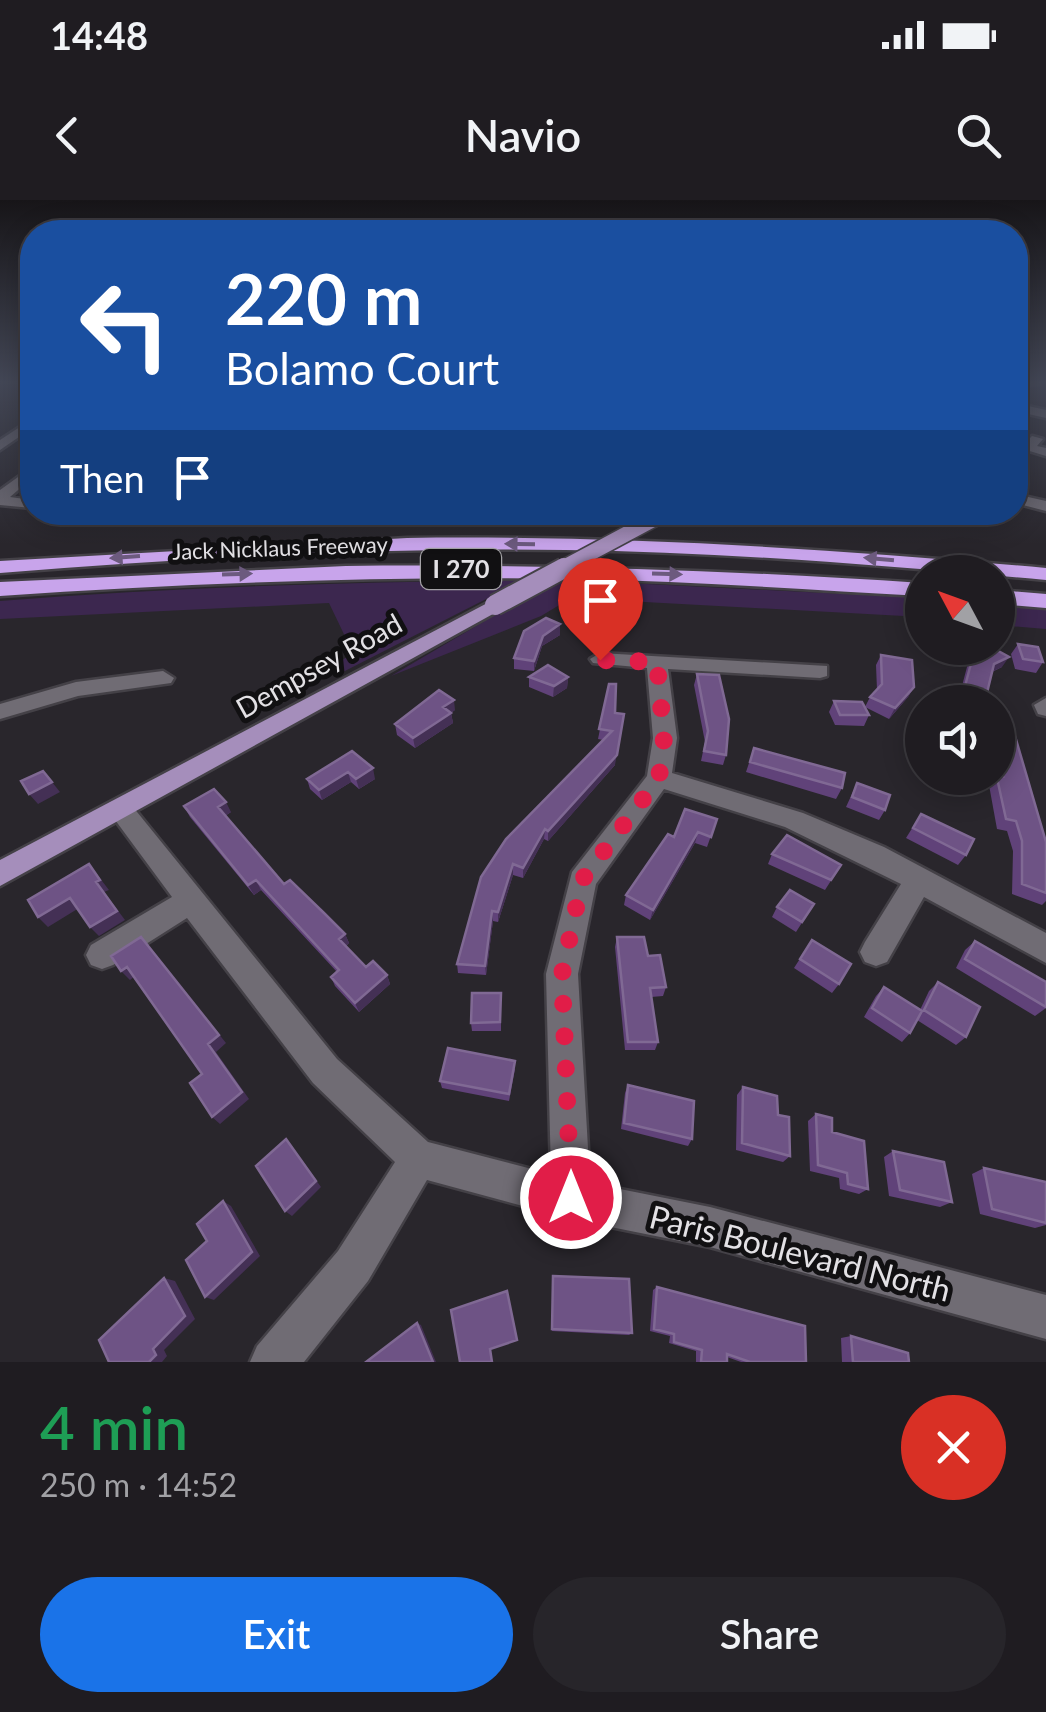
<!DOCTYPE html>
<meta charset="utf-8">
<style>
body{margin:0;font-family:Lato,sans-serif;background:#27252a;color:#f1f3f6;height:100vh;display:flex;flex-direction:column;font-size:38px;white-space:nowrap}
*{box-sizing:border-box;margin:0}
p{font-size:32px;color:#a1a1a5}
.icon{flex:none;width:55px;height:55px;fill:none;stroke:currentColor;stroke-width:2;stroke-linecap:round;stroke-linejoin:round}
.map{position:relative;height:1162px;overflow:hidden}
.panel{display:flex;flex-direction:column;background:#1f1c21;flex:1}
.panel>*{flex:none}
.hud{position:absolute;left:20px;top:20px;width:1008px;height:305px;border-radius:40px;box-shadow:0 5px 25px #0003,0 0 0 2px #3c3a3f;background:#1a4fa0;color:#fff;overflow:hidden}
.needle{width:65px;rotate:311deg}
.tools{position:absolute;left:905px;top:355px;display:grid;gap:20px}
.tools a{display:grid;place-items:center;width:110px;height:110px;border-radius:50%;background:#1f1c21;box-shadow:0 5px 25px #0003,0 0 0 2px #3c3a3f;font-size:50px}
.pin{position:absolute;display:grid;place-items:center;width:85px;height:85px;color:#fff;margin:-102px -42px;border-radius:50% 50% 50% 0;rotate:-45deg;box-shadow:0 0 10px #0007}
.pin .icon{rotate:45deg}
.me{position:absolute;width:110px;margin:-55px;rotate:0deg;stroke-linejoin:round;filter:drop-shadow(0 0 8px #0008)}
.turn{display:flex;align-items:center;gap:35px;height:210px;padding:0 40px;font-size:45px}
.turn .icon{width:130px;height:130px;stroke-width:2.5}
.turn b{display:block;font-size:70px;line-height:85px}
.then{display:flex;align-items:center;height:95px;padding:0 40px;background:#0003;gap:20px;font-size:38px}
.round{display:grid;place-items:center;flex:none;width:105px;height:105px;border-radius:52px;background:#27252a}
.overview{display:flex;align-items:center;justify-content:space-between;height:170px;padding:0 40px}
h1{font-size:60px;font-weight:600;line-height:75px;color:#1e9e55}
.action{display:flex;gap:20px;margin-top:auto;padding:20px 40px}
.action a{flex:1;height:115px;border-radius:60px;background:#1a73e8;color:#fff;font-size:40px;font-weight:600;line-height:115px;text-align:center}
.action a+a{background:#27252a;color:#f1f3f6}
.status{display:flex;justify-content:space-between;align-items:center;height:70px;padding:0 50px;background:#1f1c21;direction:ltr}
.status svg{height:28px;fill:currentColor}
header{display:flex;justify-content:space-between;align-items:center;height:130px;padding:0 40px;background:#1f1c21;font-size:45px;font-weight:600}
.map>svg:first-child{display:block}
.green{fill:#3c274f}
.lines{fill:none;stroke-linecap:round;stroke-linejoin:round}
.minor-casing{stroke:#444147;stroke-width:5}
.major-casing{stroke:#444147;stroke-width:5}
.highway-casing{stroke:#444147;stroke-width:5}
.minor{fill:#706c74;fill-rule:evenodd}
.major{fill:#a58ebb;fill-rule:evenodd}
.highway{fill:#c8a4eb;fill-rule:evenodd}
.major-bridge-far1-casing{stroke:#444147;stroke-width:18;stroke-linecap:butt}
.major-bridge-casing{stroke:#444147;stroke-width:24;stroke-linecap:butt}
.major-bridge-far1{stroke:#a58ebb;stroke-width:15}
.major-bridge{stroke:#a58ebb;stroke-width:20}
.wall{fill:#604279}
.shaded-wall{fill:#443055}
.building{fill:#6e5385;stroke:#806994;stroke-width:2.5}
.oneway{fill:#6c5a7e}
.route{stroke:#e11d48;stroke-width:18;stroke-dasharray:0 32.4}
.labels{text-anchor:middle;stroke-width:10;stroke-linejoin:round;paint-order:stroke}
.far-street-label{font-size:22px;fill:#e3e1e5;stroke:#111012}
.shield{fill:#111012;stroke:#a4a2a6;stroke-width:2.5}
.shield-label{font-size:25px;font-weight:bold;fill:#e3e1e5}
.street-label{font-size:28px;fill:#e3e1e5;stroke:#111012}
.near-street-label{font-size:32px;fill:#e3e1e5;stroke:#111012}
</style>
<div class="status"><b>14:48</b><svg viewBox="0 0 49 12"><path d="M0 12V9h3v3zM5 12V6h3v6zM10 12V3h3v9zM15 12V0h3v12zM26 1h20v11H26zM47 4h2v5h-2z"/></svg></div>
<header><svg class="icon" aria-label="back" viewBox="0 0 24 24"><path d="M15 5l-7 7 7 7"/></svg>Navio<svg class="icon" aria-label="search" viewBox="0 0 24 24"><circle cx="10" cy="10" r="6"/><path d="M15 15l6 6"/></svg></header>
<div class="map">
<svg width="1046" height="1162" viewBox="0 0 1046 1162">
<rect width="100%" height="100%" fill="#29262c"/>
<path class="green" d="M568,380L922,398V417L571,398L541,416L391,476L531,394L494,395L341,473L336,464L353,453L329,403L0,419V401C190,386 378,381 568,380Z
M998,405L1046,410V429L998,425Z"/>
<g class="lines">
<defs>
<path id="minor" d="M1015,181H1041L1042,183L1015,187Z
M1015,203L1046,210V218L1015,211Z
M32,219V228L0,250V240Z
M1032,236L1043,239L1037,246L1046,248V256L1020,248Z
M32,267V278L10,297L32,300V308L0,305V290Z
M1015,294L1046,301V311L1015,303Z
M600,453L827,466V476L820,478L668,469L677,538L672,573L803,613L884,647L1046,733V763L924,697L887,762L876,766L865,762L860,752L865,742L901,684L785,627L664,589L596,684L578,774L590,983L710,1007L1046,1095V1139L710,1047L571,1019L427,980L368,1081L304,1162H250L257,1146L338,1051L395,962L313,883L187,718L113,765L102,769L91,765L86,755L91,745L172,697L107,609L111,602H129L337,859L428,942L551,974L546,774L572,672L647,576L653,538L647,468L593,463L590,459Z
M163,471L174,478L171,483L78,496L0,519V504L76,482Z
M1046,498V516L1038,514L1034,505Z"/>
<path id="major" d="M495,399L504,405L502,409L0,686V660Z"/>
<path id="highway" d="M407,338C621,335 833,349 1046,368V380C892,366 726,352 566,350C377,347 189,358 0,373V361Z
M346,366C539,364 730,370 922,383V396C807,390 691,381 575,379C383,376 191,383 0,396V382Z
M998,390L1046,394V408L998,404Z"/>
</defs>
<use href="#minor" class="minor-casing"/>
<use href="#major" class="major-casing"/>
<use href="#highway" class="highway-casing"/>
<use href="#minor" class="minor"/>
<use href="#major" class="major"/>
<use href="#highway" class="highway"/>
<defs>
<path id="major-bridge-far1" d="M559,370L658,317"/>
<path id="major-bridge" d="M495,405L564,368"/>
</defs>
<use href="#major-bridge-far1" class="major-bridge-far1-casing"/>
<use href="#major-bridge" class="major-bridge-casing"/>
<use href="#major-bridge-far1" class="major-bridge-far1"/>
<use href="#major-bridge" class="major-bridge"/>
</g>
<path class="wall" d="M560,424V435L542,446L534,471L514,469V458Z
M1018,444L1043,462L1036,473L1015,469L1011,454Z
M881,455L914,487L908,497L889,519L865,507L870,497L877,490L876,465Z
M973,456L1002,467L992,472L986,497L983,502H962L958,501L967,467Z
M697,474L726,555L723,565L701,561L705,542L694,485Z
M529,477H568L567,488L553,497L529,487Z
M609,484L615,565L548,641L544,639L523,678L513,675L498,722L493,721L486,775L458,773L457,764L481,677L603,540L598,539Z
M834,501L869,515L864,526L835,525L829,512Z
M455,510L451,513L453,523L415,548L397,535L395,524Z
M998,510L1046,642V701L1042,705L1012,694L1013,651L1007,631L997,629L989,585L993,578H998Z
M754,548L842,588L836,599L746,572Z
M336,561L375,579L359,589L351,582L322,600L310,589L307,579Z
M857,583L885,610L879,620L846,607Z
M184,606L231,612L225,616L284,684L345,734L349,743L346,746L366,767L387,775L390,784L359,812L335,786L331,777L337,772L261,690L254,695L190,617Z
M921,614L966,655L958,665L906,638Z
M717,619L707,647L695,643L650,720L624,705L626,695L674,637Z
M772,654L841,665L825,690L768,664Z
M814,704L796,732L772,717L777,707Z
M617,737L648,756L666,787L663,796L651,797L658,842L655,850H625L615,747Z
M812,740L839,784L832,793L794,768Z
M975,741L1046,808L1035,816L956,768L965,750Z
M938,782L966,837L956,845L917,820L910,833L902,842L864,817L876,796L884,787L920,810L929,791Z
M501,802V831H472L471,823Z
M515,869L509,901L442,888L440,881Z
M628,885L692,939L688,946L621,929L625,893Z
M743,887L778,915L790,956L783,962L736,950L737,895Z
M816,914L868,989L859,994L840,989L839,978L810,971L808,921Z
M893,951L952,1002L940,1007L889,996L884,957Z
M984,968L1046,982V1025L1035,1028L980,1014L972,974Z
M553,1076L632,1133L629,1135L552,1131Z
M657,1087L806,1162H741L727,1157V1162H696V1151L669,1143L670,1136L650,1131L653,1090Z
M851,1136L909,1162H842L841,1138Z"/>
<path class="shaded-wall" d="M560,424V435L542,446L534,471V461L543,436Z
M1009,457L1002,467L987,474L994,464Z
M568,477L567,488L553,497L554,486Z
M914,487L908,497L889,519L895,508Z
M454,500L455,510L444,517L443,507Z
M451,513L453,523L415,548L413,538Z
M624,514L615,565L548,641V631Z
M373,568L375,579L359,589L356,579Z
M348,572L351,582L322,600L319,590Z
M52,582L60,592L38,604L29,594Z
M226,602L231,612L223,617L218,607Z
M545,629L544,639L523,678V668Z
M698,632L695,643L650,720L653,710Z
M89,664L109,690L104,692L125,720L99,736L90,727Z
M513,664V675L498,722V712Z
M256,680L261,690L254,695L248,685Z
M70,698L79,708L48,727L38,717Z
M492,711L493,721L486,775L485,766Z
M345,734L349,743L343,748L339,739Z
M141,737L226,843L216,852L249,899L220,924L212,917L208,844Z
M127,767L135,776L130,780L121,771Z
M387,775L390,784L359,812L355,803Z
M286,939L321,987L292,1016L285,1011Z
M223,1001L231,1006L260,1056L214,1100L205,1097Z
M164,1078L175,1081L195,1119L164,1150L167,1156L162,1162H149Z
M417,1123L421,1125L436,1162H433Z"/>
<path class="building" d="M546,418L560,424L543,436L534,461L514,458L524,431Z
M1018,444L1038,447L1043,462L1023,459Z
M993,448L1009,457L994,464L986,497L964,490L973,456Z
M881,455L912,460L914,487L895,508L870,497L882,484Z
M548,465L568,477L554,486L529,477Z
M697,474L719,475L729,519L726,555L704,551L708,531Z
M609,484H616L615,513L624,514L617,555L548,631L545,629L523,668L513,664L498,712L492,711L485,766L457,764L481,677L506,639L612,531L599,529Z
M439,490L454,500L443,507L451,513L413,538L395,524Z
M834,501L862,502L869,515H840Z
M998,510L1008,512L1046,642V693L1022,684V641L1016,621L1006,619L997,578L998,574L1003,576L998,554Z
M754,548L845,573L842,588L750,562Z
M352,551L373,568L356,579L348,572L319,590L307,579Z
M43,571L52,582L29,594L21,581Z
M857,583L890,595L885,610L852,597Z
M214,589L226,602L218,607L284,684L290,680L324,713L345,734L339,739L366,767L373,761L387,775L355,803L331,777L339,770L256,680L248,685L184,606Z
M685,609L717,619L711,637L698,632L653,710L626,695L668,634L674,637Z
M921,614L974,639L966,655L913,628Z
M787,635L841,665L831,680L772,654Z
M89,664L100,680L96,682L117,711L90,727L70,698L38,717L28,700Z
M790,690L814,704L802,722L777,707Z
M141,737L219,835L208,844L242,892L212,917L190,883L202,874L127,767L121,771L111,756Z
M617,737H644L648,756L660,755L666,787L650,788L658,842H628Z
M812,740L851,764L839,784L800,759Z
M975,741L1046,782V807L965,759Z
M938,782L980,807L966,837L924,810Z
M884,787L922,811L910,833L872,808Z
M472,793H501L500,822L471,823Z
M448,848L515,861L509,894L440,881Z
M628,885L694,901L692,939L624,923Z
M743,887L777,896L778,915L789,917L790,956L742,943Z
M816,914L832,918V932L864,941L868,989L848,984L847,973L818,965Z
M286,939L316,981L285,1011L256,966Z
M893,951L944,962L952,1002L900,990Z
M984,968L1046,982V1023L992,1009Z
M223,1001L252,1052L205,1097L186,1060L207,1041L197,1024Z
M553,1076L629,1079L632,1133L552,1129Z
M164,1078L185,1116L153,1149L156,1155L149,1162H109L99,1140Z
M657,1087L805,1126L806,1162H750L727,1154V1162H701L702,1150L674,1142V1134L654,1129Z
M507,1091L517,1140L490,1149L492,1162H460L451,1110Z
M417,1123L433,1162H366Z
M851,1136L908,1153L909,1162H853Z"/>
<defs><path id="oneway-solid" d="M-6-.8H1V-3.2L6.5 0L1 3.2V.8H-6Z" transform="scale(2.5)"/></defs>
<g class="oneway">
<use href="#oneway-solid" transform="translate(520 344) rotate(-179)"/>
<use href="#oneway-solid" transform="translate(125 357) rotate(176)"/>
<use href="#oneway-solid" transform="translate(879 359) rotate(-175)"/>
<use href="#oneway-solid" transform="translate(237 374) rotate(-2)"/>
<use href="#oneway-solid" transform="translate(667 374) rotate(2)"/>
</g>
<linearGradient id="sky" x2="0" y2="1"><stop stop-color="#171518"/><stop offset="0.53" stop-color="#434756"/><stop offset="1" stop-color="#434756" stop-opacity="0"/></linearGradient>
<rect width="1046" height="344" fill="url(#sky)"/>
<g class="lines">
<path class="route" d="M571,998L562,774L582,680L659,578L664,538L657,462L600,460"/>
</g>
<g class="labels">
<g class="far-street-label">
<text transform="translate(280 348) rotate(-2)" y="8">Jack Nicklaus Freeway</text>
</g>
<rect class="shield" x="421" y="349" width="80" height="40" rx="8"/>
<g class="shield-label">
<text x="461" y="378">I 270</text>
</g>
<g class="street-label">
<text transform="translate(319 466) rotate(-29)" y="10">Dempsey Road</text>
</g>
<g class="near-street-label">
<text transform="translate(800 1054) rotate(14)" y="11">Paris Boulevard North</text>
</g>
</g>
</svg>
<div class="tools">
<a><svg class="needle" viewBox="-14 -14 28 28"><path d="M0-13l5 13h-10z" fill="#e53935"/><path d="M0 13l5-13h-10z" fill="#a1a1a5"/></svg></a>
<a><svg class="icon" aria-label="sound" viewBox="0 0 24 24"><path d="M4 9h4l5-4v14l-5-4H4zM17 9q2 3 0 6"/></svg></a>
</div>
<div class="pin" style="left:600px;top:460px;background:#d93025"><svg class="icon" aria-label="arrive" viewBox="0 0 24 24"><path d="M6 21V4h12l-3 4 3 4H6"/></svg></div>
<svg class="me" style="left:571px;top:998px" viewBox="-20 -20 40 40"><circle r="17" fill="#e11d48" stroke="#fff" stroke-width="3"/><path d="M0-11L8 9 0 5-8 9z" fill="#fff"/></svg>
<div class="hud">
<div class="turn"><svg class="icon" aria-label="left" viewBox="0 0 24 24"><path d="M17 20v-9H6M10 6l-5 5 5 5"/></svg><div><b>220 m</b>Bolamo Court</div></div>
<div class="then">Then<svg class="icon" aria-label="arrive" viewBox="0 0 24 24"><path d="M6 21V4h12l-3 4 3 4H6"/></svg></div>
</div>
</div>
<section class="panel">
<div class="overview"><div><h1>4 min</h1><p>250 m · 14:52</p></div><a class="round" style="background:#d93025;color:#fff"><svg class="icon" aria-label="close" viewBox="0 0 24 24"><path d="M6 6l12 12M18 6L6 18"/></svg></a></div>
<div class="action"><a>Exit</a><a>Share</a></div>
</section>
